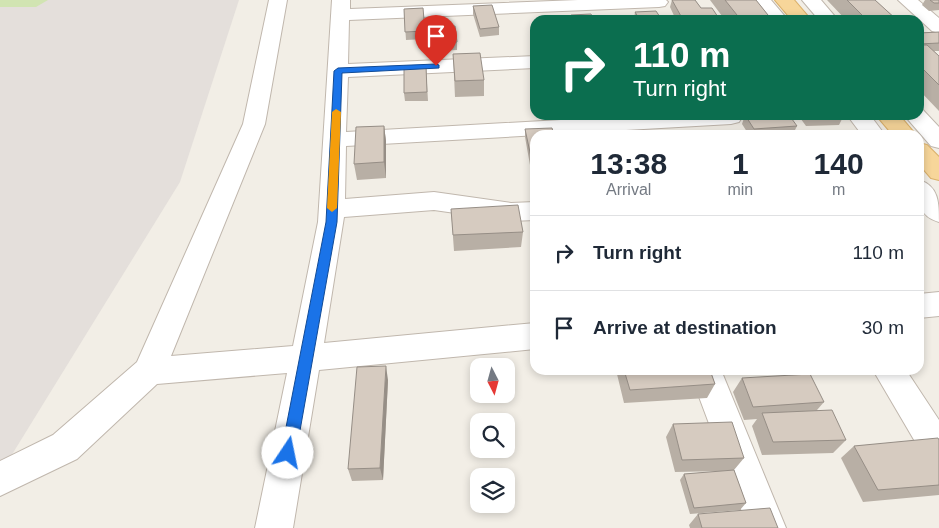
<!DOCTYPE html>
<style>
body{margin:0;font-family:Arial,sans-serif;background:#f2f2f3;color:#1f2937;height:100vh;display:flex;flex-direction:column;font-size:19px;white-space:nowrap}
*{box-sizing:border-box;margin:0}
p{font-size:16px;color:#747a83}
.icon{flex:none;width:28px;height:28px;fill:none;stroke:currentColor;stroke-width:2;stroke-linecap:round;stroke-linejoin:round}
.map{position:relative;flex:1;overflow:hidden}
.details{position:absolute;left:530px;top:130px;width:394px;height:245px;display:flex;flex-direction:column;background:#fff;border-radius:15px;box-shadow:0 2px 8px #0003}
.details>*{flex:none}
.guide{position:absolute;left:530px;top:15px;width:394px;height:105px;border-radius:15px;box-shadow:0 2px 8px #0003;background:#0b6e4f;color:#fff;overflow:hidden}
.needle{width:32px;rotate:174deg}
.tools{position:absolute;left:470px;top:358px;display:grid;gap:10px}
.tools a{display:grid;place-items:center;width:45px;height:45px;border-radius:10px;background:#fff;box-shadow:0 2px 8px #0003;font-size:25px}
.pin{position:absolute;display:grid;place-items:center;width:42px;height:42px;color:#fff;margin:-51px -21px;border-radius:50% 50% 50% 0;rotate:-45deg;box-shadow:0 0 5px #0007}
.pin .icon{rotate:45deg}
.me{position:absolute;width:55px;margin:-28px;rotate:11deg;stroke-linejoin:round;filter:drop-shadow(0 0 4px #0008)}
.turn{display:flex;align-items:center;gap:18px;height:105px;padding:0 20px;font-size:22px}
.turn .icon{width:65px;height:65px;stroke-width:2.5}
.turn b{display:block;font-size:35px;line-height:42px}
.eta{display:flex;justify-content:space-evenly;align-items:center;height:85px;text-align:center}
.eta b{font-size:30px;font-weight:700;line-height:35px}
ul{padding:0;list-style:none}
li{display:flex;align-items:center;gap:15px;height:75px;padding:0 20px;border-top:1px solid #e0e1e3}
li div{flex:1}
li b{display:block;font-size:19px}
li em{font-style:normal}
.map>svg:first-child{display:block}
.industrial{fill:#e4dfdb}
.green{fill:#d1e4b2}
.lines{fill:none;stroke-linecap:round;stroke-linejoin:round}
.minor-casing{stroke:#c0b7ad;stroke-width:2}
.major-casing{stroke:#dbb16b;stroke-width:2}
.minor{fill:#fff;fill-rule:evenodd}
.major{fill:#f7d69a;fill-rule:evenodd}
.wall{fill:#b8afa5}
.shaded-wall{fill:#968e86}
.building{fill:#d6cbc0;stroke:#968e86}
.route{fill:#1a73e8;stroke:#114b97}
.slow{fill:#f59e0b}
</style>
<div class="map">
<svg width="939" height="528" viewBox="0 0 939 528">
<rect width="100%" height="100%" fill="#f2eee6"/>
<path class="industrial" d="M0,0H239L180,182L0,474Z"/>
<path class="green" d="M0,0H48L36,7H0Z"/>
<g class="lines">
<defs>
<path id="minor" d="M269,0H287L265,124L171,356L293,346L318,222L332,0H350V9L578,0H666L668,2L665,6L659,7L349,20L348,64L535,56V68L348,77L346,132L649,115H741L742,117L739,122L731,124L346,146L345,199L434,192L511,203L535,202V220L511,221L434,210L344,217L324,343L535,323V349L319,370L293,528H255L287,373L157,384L77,459L0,496V461L53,435L137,362L243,124Z
M753,0H771L788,20H769Z
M802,0H821L838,20H819Z
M898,0H918L939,18V33L932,31Z
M919,109L923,110L939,127V148L931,146L904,115H919Z
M847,115H870L885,135H862Z
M919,180C939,186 939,203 939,222C917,216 918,199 919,180Z
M939,292V316L919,318V294Z
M689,370H721L786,528H748Z
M873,370H906L939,420V466L927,462Z"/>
<path id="major" d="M775,0H794L811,20H792Z
M876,115H899L916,135H893Z
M919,143L927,145L939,157V180L931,178L919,164Z"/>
</defs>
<use href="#minor" class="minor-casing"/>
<use href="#major" class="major-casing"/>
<use href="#minor" class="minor"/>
<use href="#major" class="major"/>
</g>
<path class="wall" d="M672,0H695L701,8L718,17L717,19L723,20H676L670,7Z
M710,0H756L772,20H725Z
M827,0H875L897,20H846Z
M925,0H939V10L929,11L922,5Z
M473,6L499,27V35L480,37L473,14Z
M423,8L425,39L406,40L404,9Z
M635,12L662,20H634Z
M435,26L457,42V50L436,51Z
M939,32V51H934L939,56V111L919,90V33Z
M453,54L484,80V96L455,97Z
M426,66L428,101H405L404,93Z
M745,115L797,126L793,134L749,135L742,124Z
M798,115H844L839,125L806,126Z
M384,126L386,141V178L357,180L354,164Z
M525,129L535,135V165H530L525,137Z
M451,209L523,232L521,247L454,251Z
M616,370H710L715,384L707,398L624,403Z
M742,378L824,402L817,410L846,440L833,453L762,455L752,426L757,419L744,420L733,392Z
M388,380L383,480L352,481L348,469Z
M673,424L744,458L734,470L746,503L740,510L690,514L680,480L684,474L724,471L675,472L666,437Z
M939,440V495L863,502L841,458L854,446Z
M698,514L778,528H690L689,525Z"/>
<path class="shaded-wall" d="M384,126L386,141V178L384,162Z
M386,366L388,380L383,480L380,468Z"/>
<path class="building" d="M672,0H695L701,8H712L718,17L682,18Z
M725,0H756L772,20H741Z
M847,0H875L897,20H867Z
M930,0H939V3H934Z
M492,5L499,27L480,29L473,6Z
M423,8L425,31L405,32L404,9Z
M656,11L662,20H640L635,12Z
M591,14L594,20H573L571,15Z
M564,16L566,20H545L543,17Z
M722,19L723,20H699Z
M435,26H455L457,42L436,43Z
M939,32V43L919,44V33Z
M919,45H927L939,56V85L919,65Z
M480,53L484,80L455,81L453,54Z
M404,66H426L427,92L404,93Z
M745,115H789L797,126L754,129Z
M384,126V162L354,164L356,127Z
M552,128L554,135H535V157H531L525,129Z
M518,205L523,232L453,235L451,209Z
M386,366L380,468L348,469L357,367Z
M624,370H710L715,384L630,390Z
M810,374L824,402L753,407L742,378Z
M832,410L846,440L773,442L762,413Z
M732,422L744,458L682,460L673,424Z
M938,438L939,440V485L878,490L854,446Z
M734,470L746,503L694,508L684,474Z
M770,508L778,528H702L698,514Z"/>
<path class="route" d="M436,64L439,65V68L342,73L337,222L296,453L294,457L288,459L283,457L281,453L326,222L334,71L338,68Z"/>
<path class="slow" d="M336,109L341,112L337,208L332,212L327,208L332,112Z"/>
</svg>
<div class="tools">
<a><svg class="needle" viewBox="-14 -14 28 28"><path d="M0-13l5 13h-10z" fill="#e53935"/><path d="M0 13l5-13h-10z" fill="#747a83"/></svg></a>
<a><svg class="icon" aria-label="search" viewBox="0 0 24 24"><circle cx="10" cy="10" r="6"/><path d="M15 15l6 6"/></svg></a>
<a><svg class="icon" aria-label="layers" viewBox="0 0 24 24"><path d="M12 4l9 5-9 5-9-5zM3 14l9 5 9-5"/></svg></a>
</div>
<div class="pin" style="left:436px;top:66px;background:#d93025"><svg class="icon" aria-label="arrive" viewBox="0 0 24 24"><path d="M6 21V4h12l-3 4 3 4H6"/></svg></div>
<svg class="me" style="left:288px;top:453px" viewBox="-20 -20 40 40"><circle r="19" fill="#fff"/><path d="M0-13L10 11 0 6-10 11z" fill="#1a73e8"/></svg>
<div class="guide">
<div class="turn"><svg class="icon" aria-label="right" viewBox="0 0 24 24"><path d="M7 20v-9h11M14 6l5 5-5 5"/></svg><div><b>110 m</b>Turn right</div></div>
</div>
<section class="details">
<div class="eta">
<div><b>13:38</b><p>Arrival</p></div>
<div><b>1</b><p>min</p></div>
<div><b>140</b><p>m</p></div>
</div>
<ul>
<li><svg class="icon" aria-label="right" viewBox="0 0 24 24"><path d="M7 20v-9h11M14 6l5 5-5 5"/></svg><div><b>Turn right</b></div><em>110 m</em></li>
<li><svg class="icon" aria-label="arrive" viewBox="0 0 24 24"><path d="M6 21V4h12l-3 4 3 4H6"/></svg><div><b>Arrive at destination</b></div><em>30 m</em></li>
</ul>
</section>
</div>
